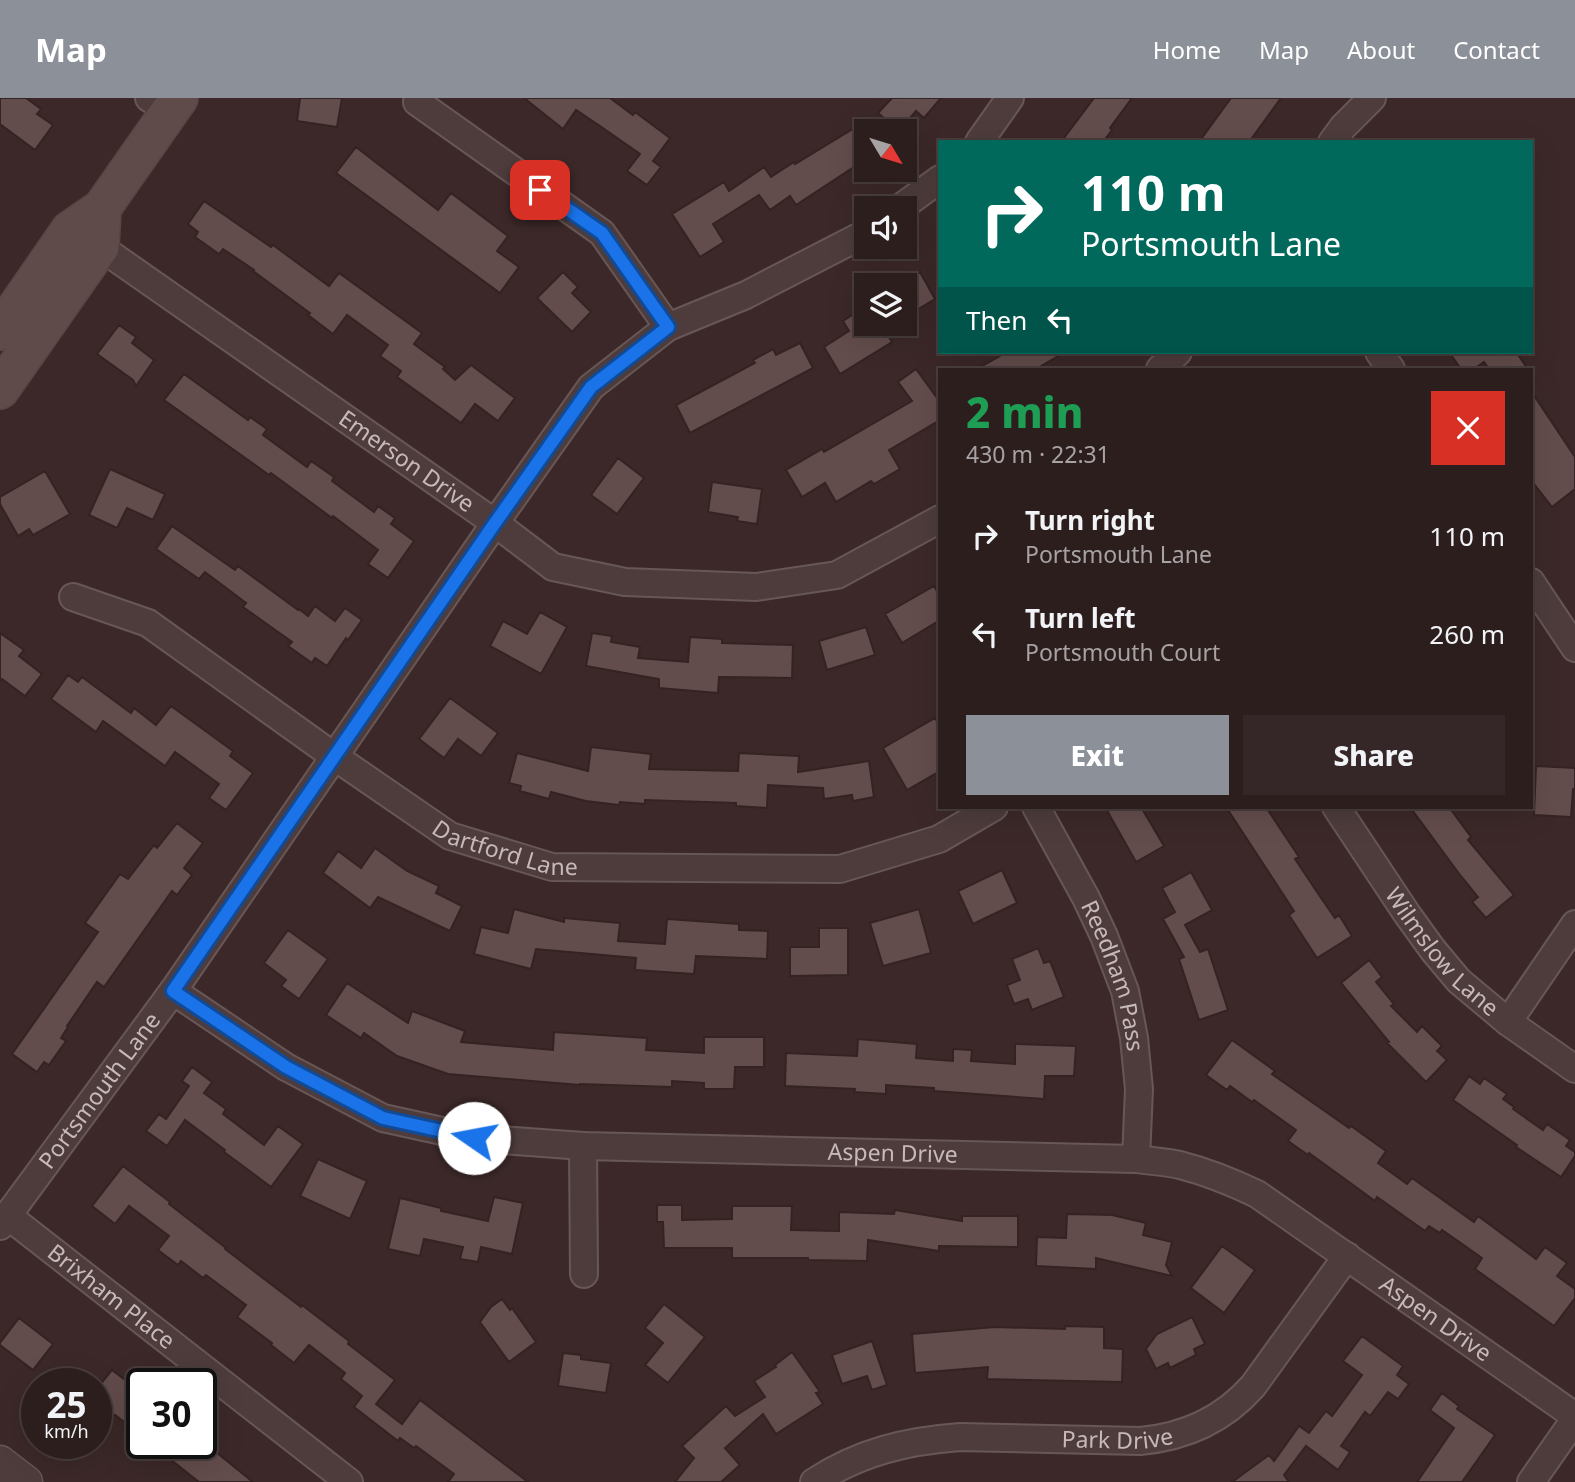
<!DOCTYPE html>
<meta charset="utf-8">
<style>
body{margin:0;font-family:"Noto Sans",sans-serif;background:#352727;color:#f1f3f6;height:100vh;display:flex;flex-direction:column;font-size:26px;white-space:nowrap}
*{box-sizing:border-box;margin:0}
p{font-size:23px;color:#a7a2a4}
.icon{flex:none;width:38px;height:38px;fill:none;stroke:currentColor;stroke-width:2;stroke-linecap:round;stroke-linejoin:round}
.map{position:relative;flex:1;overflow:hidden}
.details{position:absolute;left:938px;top:270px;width:595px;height:441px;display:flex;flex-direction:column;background:#2d1e1e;border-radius:0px;box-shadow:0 7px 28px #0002,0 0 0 2px #483c3c}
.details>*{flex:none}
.top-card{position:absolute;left:938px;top:42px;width:595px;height:214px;border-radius:0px;box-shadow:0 7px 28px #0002,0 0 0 2px #483c3c;background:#00695c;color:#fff;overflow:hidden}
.needle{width:46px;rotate:128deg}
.tools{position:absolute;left:854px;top:21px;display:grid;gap:14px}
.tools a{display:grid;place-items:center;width:63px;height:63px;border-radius:0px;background:#2d1e1e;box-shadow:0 7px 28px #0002,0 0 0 2px #483c3c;font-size:35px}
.speed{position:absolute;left:21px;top:1270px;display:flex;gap:14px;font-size:35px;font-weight:700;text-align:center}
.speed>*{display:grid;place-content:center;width:91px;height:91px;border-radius:50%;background:#2d1e1e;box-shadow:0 7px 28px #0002,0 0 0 2px #483c3c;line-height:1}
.speed small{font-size:18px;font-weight:400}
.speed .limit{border:4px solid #111;border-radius:10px;background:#fff;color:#111}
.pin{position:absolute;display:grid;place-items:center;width:60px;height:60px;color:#fff;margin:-30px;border-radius:14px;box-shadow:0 4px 10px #0006}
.me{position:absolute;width:77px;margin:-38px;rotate:282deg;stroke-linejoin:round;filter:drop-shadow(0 0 5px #0008)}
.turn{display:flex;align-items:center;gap:24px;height:147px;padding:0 28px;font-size:32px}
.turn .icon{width:91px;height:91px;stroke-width:2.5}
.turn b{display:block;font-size:49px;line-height:60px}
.then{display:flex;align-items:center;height:66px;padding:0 28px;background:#0003;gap:14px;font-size:26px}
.round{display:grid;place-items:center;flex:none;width:74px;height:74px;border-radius:0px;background:#352727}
.headline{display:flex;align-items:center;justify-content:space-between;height:119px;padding:0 28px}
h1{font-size:42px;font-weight:800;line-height:52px;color:#1e9e55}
.primary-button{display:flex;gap:14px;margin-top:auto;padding:14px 28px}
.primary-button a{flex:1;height:80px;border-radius:0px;background:#8c9099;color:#fff;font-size:28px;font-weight:800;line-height:80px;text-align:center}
.primary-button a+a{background:#352727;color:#f1f3f6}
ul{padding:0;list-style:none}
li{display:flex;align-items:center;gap:21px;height:98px;padding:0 28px}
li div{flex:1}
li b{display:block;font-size:26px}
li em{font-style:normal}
header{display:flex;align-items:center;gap:42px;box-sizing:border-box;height:98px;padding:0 35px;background:#8c9099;color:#fff}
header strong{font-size:33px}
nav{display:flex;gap:38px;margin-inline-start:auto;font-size:24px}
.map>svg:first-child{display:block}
.building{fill:#634d4c;stroke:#342322;stroke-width:2}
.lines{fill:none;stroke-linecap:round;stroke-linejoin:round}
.minor-casing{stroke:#675756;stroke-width:30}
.tertiary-casing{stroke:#675756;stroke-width:35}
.secondary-casing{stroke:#564644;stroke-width:40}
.minor{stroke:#4d3c3b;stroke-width:26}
.tertiary{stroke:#4d3c3b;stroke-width:32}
.secondary{stroke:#5f4c4a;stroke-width:37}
.route-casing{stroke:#114b97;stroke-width:18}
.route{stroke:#1a73e8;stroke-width:12}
.labels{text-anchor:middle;stroke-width:5;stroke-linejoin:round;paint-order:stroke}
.street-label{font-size:23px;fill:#c7b9b7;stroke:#322120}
</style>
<header>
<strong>Map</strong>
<nav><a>Home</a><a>Map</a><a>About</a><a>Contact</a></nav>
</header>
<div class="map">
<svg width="1575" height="1384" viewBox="0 0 1575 1384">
<rect width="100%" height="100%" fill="#3c2828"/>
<path class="building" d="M0,0H26L41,11L37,16L53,27L35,52L0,26Z
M300,0H342L337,29L297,23Z
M524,0H610L633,17L635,14L670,40L653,63L661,69L647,87L627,73L640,56L600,28L576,12L563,31Z
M892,0H941L924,20L916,13L899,33L878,15Z
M1094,0H1132L1110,30L1112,32L1103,44H1061Z
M1231,0H1281L1249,44H1199Z
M861,26L866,35V61L796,107L790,98L770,112L759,97L713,126L724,144L700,159L672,116L724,84L729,93L764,69L771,79L794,64L795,66Z
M356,49L438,112L451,95L508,138L497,153L519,169L500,195L336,75Z
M204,103L271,149L273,147L329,188L339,175L422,235L414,246L445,269L443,271L455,282L471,267L515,300L498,323L475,306L461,325L397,279L401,273L380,258L388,247L347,217L333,236L308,217L310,215L253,173L254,172L223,151L219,156L195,139L198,134L188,126Z
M563,174L578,189L572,195L591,214L572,234L537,200Z
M920,174L935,201L905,219V184Z
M866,208V226H881L892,244L840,276L824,249L849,233L843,223Z
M119,227L136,239L132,245L154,262L136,288L133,282L97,256Z
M800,245L813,270L690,335L676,307L755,265L753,262L773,251L776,257Z
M1007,254H1065L1036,271H977Z
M1449,254H1516L1528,271H1489L1484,264L1474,271H1461Z
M916,271L940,304V322L889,352L900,371L874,386L871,383L836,404L825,385L802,399L786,372L822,351L824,354L912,303L898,284Z
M184,276L248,322L250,319L267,331L263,337L307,369L311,363L334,379L332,383L374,414L378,408L395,420L391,426L414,443L388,480L368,466L378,452L333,418L332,420L271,375L269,377L164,302Z
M1531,293L1575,359V391L1552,409L1531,382Z
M618,360L644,380L617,416L591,397Z
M110,371L165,396L153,422L127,410L117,430L89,417Z
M45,373L70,416L33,437L29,431L18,438L0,406V399Z
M712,384L762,391L757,426L737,423L738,419L708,414Z
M172,428L235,472L238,468L298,512L299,511L308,518L315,508L335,523L345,510L362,522L348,542L346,540L327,568L315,560L312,565L288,548L292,544L243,509L246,505L205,474L199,481L156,451Z
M934,488L940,498V522L902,545L885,516Z
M540,514L567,529L541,576L490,548L503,523L527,536Z
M866,529L875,557L827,572L819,543Z
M0,535L24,552L19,558L42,576L25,598L2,581L0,583Z
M592,535L612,538L611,544L640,549L638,560L688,564L690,539L722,541V545L793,547L792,580L719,579L718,595L659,590V581L586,568Z
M68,577L78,584L82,579L131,615L134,610L156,627L171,608L233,653L230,658L253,675L226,712L209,700L219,686L175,654L165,668L103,623L96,634L51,601Z
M450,600L498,635L481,658L458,641L444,660L419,641Z
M935,620L940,628V673L907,692L883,650Z
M591,649L651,656L649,671L738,673L739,655L799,658L798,674L869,663L874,699L853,703L852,697L824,701L823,690L768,687L767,710L736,708V705L645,702V706L620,704L619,707L586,703L551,694L549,701L520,693L521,688L509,685L517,655L588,673Z
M1536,668L1575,670V691H1573L1571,719L1534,717Z
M1105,709H1141L1164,748L1136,764Z
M1226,709H1266L1299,759L1295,761L1319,797L1335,820L1339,817L1352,838L1317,860L1289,817L1294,813Z
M1410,709H1449L1471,739L1468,742L1514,797L1486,820L1472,804L1478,799L1460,777Z
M177,725L203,745L184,770L192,777L177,797L172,793L104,889L97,884L67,928L68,929L61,940L66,943L49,967L44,964L37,974L12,956L98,834L85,825L120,776L128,781L154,747L157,750Z
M375,750L407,773L439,788L436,795L462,808L450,833L378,799L370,810L323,775L338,753L361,770Z
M1002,772L1017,805L973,826L958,793Z
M1191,774L1212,812L1185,827L1200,854L1208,851L1228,912L1199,922L1179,861L1184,859L1163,821L1175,814L1162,790Z
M514,811L564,824V820L620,825L618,843L665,846L667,821L739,826V832L768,833L767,861L696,858L694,876L635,872L636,860L536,851L531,871L474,856L481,829L508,835Z
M919,811L931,855L883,868L870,825Z
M819,830H848V877L790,878V849H819Z
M288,832L328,861L299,901L281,888L286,882L264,865Z
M1038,850L1044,865L1050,863L1064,899L1032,912L1028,901L1014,906L1007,887L1020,882L1012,861Z
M1369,862L1382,879L1376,884L1394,906L1391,908L1417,934L1422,928L1442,948L1437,953L1447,962L1426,984L1387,945L1389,944L1341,885Z
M347,885L408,925L412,913L465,933L461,944L553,952L554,934L647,940L646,952L704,955V939H764V969H735L734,991H704V985L672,983V989L580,986V987L448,976L397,958L364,935L361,940L326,917Z
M858,941L917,946L916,960L953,963V951L972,952L971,963L1015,966V946L1076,948L1074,978H1045L1044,1001L934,993V990L886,987V996L854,994L855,991L785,988L786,955L857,958Z
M1232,942L1275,973L1272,976L1349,1030L1351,1028L1386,1053L1378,1065L1407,1086L1412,1080L1474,1124L1478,1118L1536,1161L1545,1149L1567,1165L1557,1178L1575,1191V1200L1554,1228L1475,1171L1482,1160L1442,1132L1440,1135L1429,1128L1425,1133L1377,1099L1375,1103L1309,1055L1308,1057L1288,1043L1296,1032L1254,1002L1252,1004L1230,988L1227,992L1206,977Z
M192,969L212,984L204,995L226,1011L223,1016L264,1047L278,1028L303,1046L271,1089L224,1054L225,1052L185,1022L167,1048L146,1033L159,1016L166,1021L189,988L182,983Z
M1469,978L1480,986L1484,980L1507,996L1503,1001L1514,1009L1513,1011L1543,1032L1547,1026L1570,1042L1566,1048L1575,1054V1058L1561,1079L1516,1049L1517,1047L1453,1002Z
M318,1061L367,1083L350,1121L300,1098Z
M123,1068L170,1104L169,1106L226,1150L225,1151L301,1209L302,1207L349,1243L348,1246L395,1282L376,1306L402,1326L420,1302L528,1384H448L454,1376L416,1348L414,1350L400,1340L398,1343L354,1309L362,1298L341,1281L345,1275L309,1247L294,1265L271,1247L272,1245L237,1219L246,1207L206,1177L203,1180L181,1163L178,1167L158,1152L169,1138L129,1108L115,1126L92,1108Z
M494,1099L523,1105L512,1156L481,1149L478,1164L460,1161L463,1149L424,1141L420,1158L388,1151L400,1100L441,1110V1113L488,1123Z
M657,1107H682V1122L732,1121V1108H792L791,1132L839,1133V1114L894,1116L895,1112L962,1123V1118H1018V1149L939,1148V1153L868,1142L867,1163L808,1162V1160H732V1150H664L663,1124H657Z
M1067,1116L1112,1117L1146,1125L1143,1137L1172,1144L1166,1167L1172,1178L1096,1160V1171L1036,1168L1037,1139L1066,1140Z
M1222,1148L1255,1172L1224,1215L1191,1190Z
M502,1201L510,1212L512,1210L536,1244L509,1264L480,1224L491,1209Z
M664,1206L705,1239L668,1285L645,1267L663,1245L645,1230Z
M1192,1219L1205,1246L1194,1251L1196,1257L1170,1270L1168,1265L1156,1271L1146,1251L1157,1236Z
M19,1220L53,1246L33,1272L0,1247V1245Z
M1065,1228L1104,1229V1250L1123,1251L1122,1284L987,1281L988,1269L915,1275L912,1236L995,1229L1065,1231Z
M1362,1238L1403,1268L1397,1277L1409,1286L1398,1301L1388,1294L1370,1318L1365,1314L1341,1348L1350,1354L1338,1372L1306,1348L1284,1377L1289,1384H1232L1269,1357L1274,1363L1299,1328L1309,1335L1326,1313L1332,1318L1362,1277L1343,1263Z
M872,1243L887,1287L872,1292L867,1278L842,1286L832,1257Z
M792,1254L820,1294L816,1295L823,1306L776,1336L763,1316L725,1350L740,1367L721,1384H675L694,1360L682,1348L726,1308L735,1318L765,1299L754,1283L776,1269L775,1267Z
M563,1255L581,1257V1261L611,1265L606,1295L558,1288Z
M112,1272L142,1295V1338L115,1317L96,1341V1292Z
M1442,1295L1459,1308L1457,1311L1495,1337L1462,1384H1417L1454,1330L1430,1312Z
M151,1346H206L253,1384H199Z"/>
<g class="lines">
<defs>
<g id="minor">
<path d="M149,0L170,14"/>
<path d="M417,4L602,135L668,229"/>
<path d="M979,44L1010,0"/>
<path d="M1332,44L1343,29L1372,0"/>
<path d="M900,110L940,81"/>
<path id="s1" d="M100,149L495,425L553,469L625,484L756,489L837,477L940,421"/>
<path d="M1379,254L1391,271"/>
<path d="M1160,271L1178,254"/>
<path d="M1531,484L1575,550"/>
<path id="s2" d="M73,499L148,525L335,659L450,738L552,769L840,771L939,741L994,709"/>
<path id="s3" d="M1036,709L1086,800L1104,838L1125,893L1134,940L1139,991L1136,1061"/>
<path id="s4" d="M1336,709L1407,816L1433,852L1459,883L1508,924L1575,971"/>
<path id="s5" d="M173,893L286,969L383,1020L474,1040L583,1048L1136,1061C1151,1063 1166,1064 1180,1067C1207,1074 1232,1084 1257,1096L1575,1318"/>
<path d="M1508,924L1575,826"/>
<path d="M583,1048L584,1176"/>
<path id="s6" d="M8,1118L349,1384"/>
<path id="s7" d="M0,1128L173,893L495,425L591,289L668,229L746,197L866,135"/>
<path id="s8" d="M814,1384C860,1354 906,1343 960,1339L1140,1343C1185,1339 1223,1322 1253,1288L1347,1158"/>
<path d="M1531,1384L1575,1321"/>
</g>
<path id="tertiary" d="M0,1364L26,1384"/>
<path id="secondary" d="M0,233L70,132L102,110L179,0
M0,292L100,149L102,110"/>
</defs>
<use href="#minor" class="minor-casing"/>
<use href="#tertiary" class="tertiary-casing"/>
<use href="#secondary" class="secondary-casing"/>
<use href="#minor" class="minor"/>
<use href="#tertiary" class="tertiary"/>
<use href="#secondary" class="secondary"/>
</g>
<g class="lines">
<defs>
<path id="route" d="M474,1040L383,1020L286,969L173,893L495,425L591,289L668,229L602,135L540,92"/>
</defs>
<use href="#route" class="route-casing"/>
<use href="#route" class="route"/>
</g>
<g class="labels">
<g class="street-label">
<text dy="8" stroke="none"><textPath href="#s1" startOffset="374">Emerson Drive</textPath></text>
<text dy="8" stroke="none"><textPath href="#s2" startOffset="506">Dartford Lane</textPath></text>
<text dy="8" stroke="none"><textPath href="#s4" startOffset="180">Wilmslow Lane</textPath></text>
<text dy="8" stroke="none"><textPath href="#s3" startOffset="187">Reedham Pass</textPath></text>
<text dy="8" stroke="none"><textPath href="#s7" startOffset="168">Portsmouth Lane</textPath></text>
<text dy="8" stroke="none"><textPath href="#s5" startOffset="758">Aspen Drive</textPath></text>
<text dy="8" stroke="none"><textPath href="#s6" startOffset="131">Brixham Place</textPath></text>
<text dy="8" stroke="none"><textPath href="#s5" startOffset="1346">Aspen Drive</textPath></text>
<text dy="8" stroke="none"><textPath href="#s8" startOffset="312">Park Drive</textPath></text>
</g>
</g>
</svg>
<div class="tools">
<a><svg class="needle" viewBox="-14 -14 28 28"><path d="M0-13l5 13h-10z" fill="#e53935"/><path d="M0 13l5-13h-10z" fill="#a7a2a4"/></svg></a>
<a><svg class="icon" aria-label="sound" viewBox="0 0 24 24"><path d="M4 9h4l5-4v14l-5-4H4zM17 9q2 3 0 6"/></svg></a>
<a><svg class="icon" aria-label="layers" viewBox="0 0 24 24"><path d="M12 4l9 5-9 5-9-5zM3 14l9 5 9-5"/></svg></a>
</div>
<div class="speed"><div>25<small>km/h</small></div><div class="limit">30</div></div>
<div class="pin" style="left:540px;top:92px;background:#d93025"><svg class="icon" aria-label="arrive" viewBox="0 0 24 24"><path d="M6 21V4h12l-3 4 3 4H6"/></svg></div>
<svg class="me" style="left:474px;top:1040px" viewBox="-20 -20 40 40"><circle r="19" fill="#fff"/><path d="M0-13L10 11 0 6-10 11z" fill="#1a73e8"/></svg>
<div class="top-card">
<div class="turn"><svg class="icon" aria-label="right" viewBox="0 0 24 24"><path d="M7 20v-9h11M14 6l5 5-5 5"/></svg><div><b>110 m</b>Portsmouth Lane</div></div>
<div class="then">Then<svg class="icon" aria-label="left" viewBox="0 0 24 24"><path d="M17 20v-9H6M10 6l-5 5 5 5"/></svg></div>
</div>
<section class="details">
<div class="headline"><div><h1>2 min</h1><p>430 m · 22:31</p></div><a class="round" style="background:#d93025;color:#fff"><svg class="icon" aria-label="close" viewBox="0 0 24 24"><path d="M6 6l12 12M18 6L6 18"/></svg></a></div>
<ul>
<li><svg class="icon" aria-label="right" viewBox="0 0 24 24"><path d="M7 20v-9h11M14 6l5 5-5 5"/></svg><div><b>Turn right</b><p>Portsmouth Lane</p></div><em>110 m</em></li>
<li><svg class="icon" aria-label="left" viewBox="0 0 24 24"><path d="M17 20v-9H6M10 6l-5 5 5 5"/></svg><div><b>Turn left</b><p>Portsmouth Court</p></div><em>260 m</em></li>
</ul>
<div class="primary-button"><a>Exit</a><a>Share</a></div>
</section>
</div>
